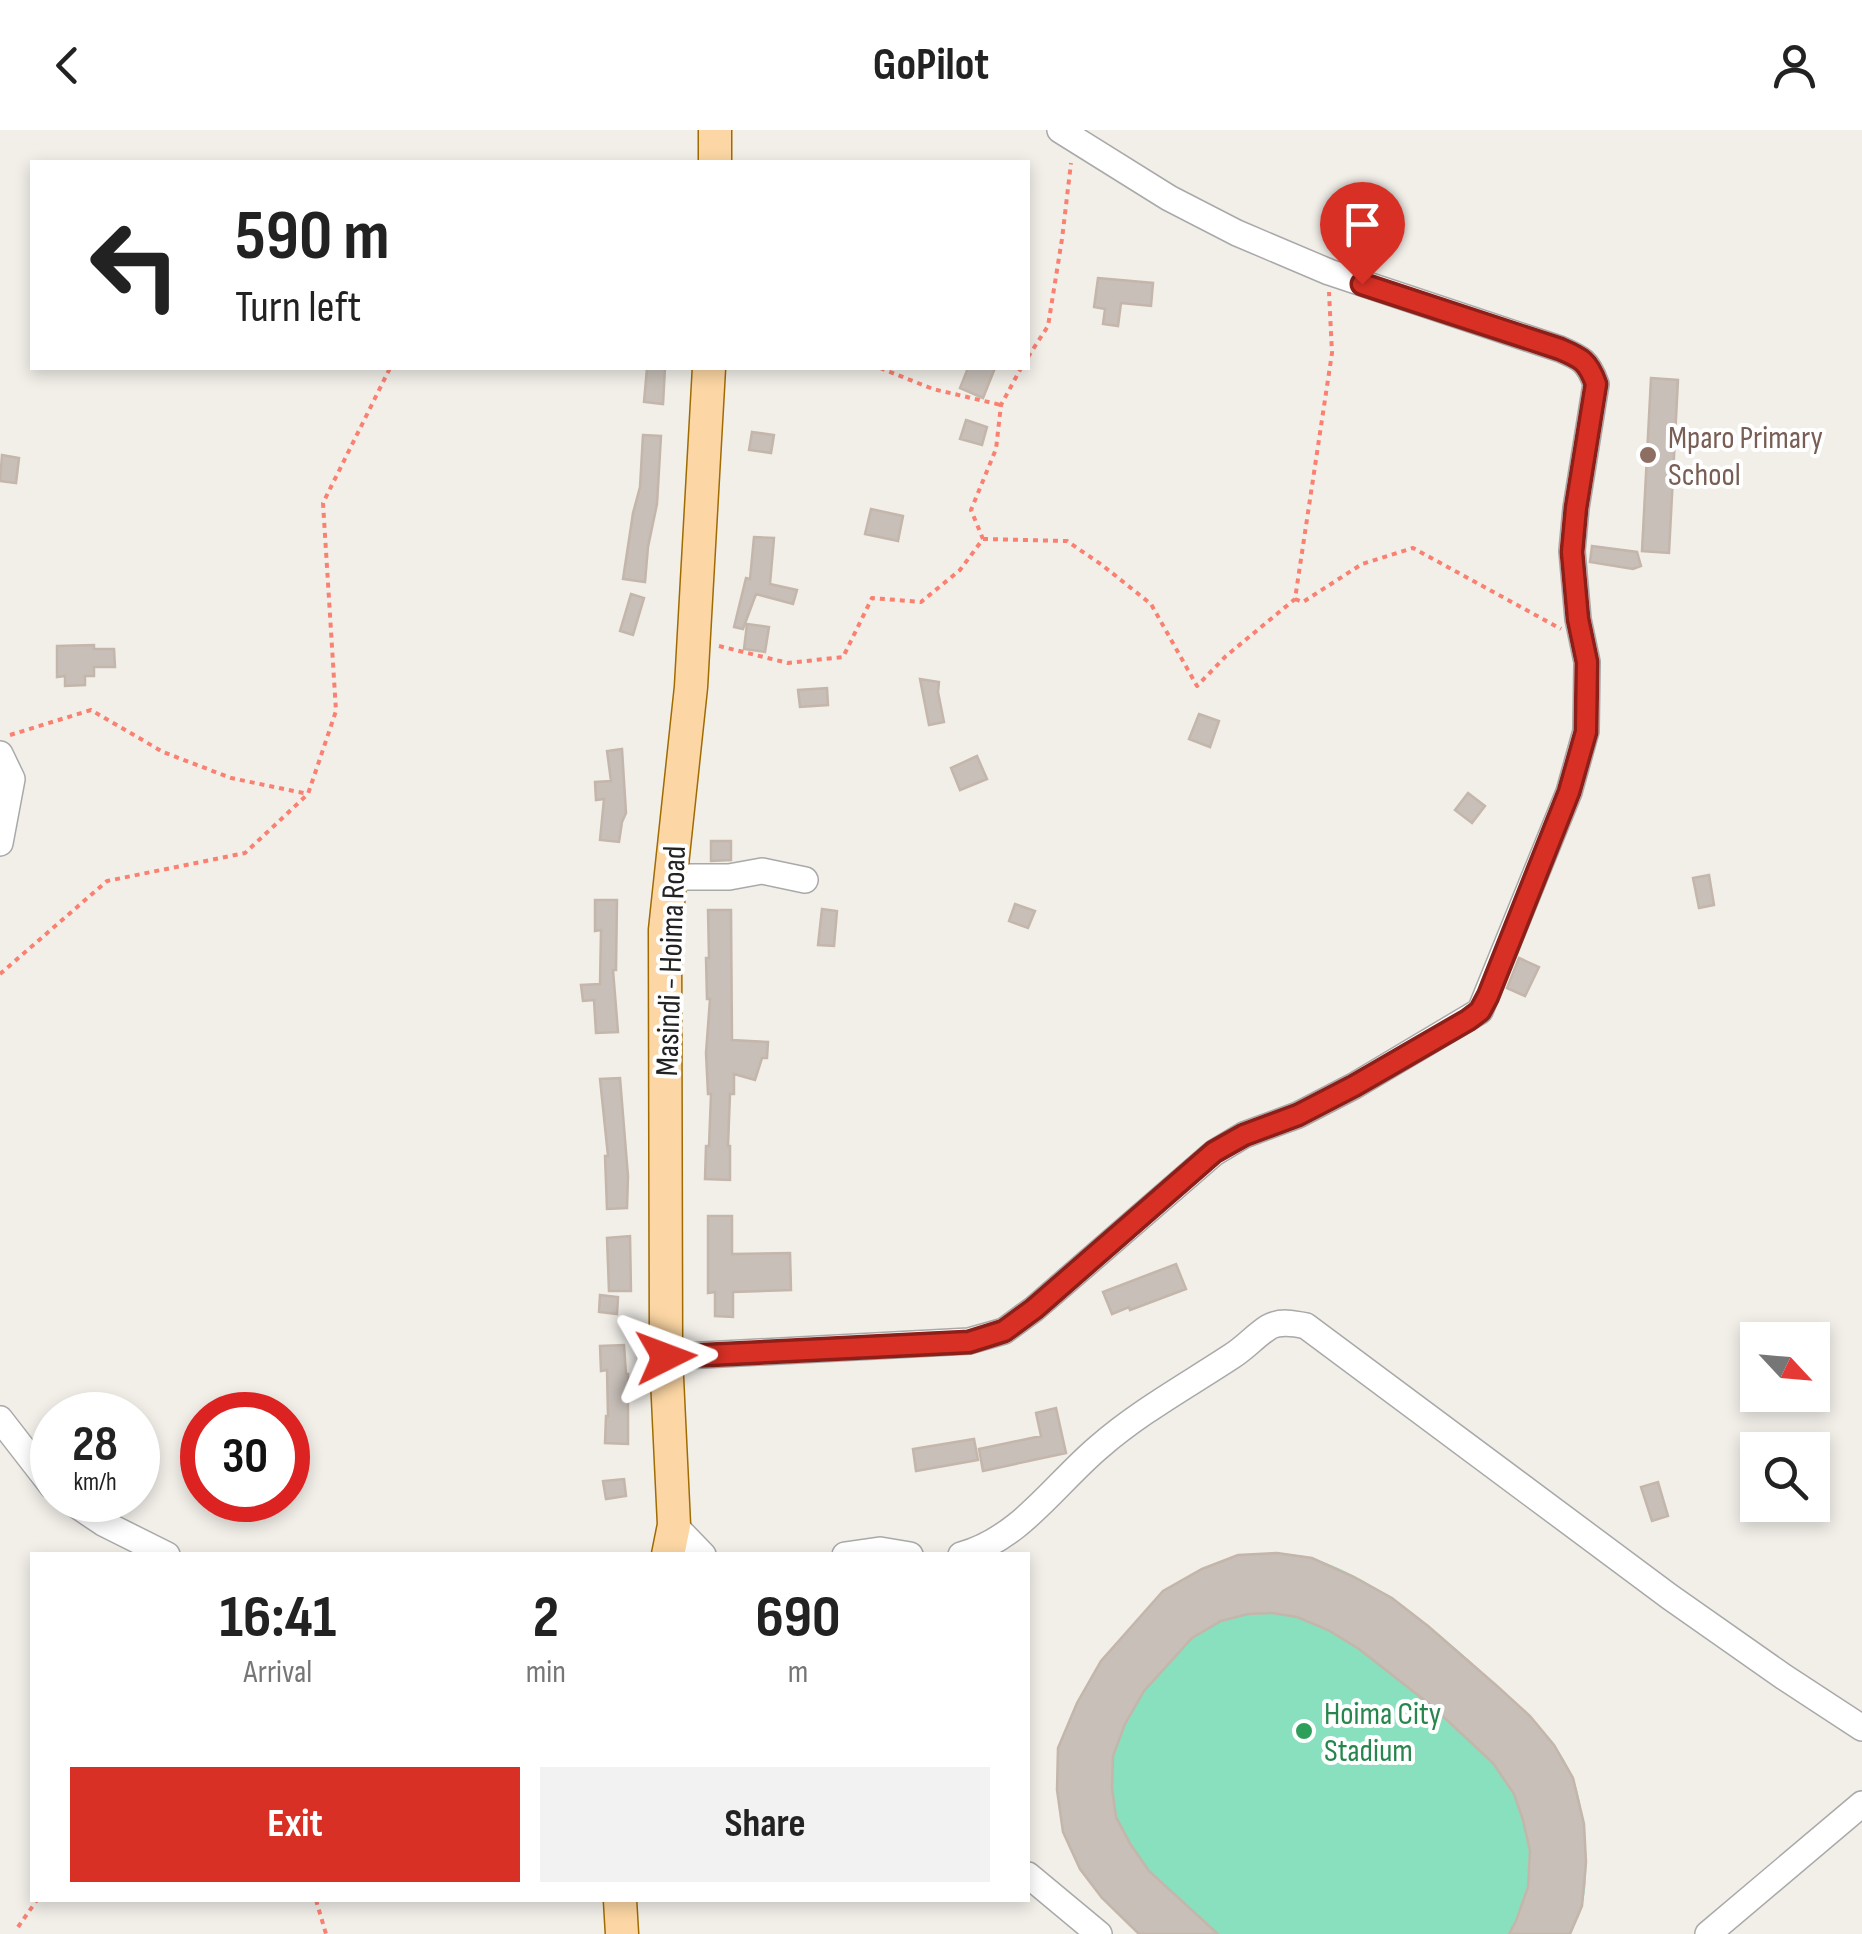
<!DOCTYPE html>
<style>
body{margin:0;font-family:"Sofia Sans Condensed",sans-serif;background:#f2f2f2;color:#222;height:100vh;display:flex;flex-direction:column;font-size:38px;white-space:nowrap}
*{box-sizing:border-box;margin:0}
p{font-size:32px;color:#767676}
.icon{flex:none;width:55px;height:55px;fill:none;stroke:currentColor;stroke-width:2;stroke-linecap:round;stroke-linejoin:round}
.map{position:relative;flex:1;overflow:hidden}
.sheet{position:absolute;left:30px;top:1422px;width:1000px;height:350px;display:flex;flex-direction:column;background:#fff;border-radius:0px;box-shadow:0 5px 15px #0003}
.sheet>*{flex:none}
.banner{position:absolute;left:30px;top:30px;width:1000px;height:210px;border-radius:0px;box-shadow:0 5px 15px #0003;background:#fff;color:#222;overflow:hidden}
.needle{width:65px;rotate:116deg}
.buttons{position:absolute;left:1740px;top:1192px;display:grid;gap:20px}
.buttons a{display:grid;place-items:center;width:90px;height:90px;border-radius:0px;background:#fff;box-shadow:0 5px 15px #0003;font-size:50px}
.speed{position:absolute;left:30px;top:1262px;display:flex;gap:20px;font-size:50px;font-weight:700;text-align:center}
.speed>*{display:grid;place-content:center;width:130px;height:130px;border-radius:50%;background:#fff;box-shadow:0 5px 15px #0003;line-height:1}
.speed small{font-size:25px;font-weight:400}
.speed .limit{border:15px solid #d22;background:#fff;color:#111}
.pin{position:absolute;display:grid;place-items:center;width:85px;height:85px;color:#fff;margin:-102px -42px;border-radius:50% 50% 50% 0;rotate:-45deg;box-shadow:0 0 10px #0007}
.pin .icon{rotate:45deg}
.me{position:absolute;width:110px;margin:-55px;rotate:87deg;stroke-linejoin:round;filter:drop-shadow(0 0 8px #0008)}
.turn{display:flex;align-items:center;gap:35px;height:210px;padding:0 40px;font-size:45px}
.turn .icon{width:130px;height:130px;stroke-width:2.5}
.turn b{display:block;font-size:70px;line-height:85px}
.eta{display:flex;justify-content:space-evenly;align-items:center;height:170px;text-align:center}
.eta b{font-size:60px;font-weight:700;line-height:70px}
.primary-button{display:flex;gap:20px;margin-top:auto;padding:20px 40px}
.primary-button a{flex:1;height:115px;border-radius:0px;background:#d93025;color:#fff;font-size:40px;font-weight:700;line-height:115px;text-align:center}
.primary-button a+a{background:#f2f2f2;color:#222}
header{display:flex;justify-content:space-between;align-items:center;height:130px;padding:0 40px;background:#fff;font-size:45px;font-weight:700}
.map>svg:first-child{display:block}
.pitch{fill:#88e0be}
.building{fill:#c7bfb8;stroke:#c4b6ab;stroke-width:2.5}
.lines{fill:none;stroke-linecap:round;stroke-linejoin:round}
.minor-casing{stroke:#a9a9a9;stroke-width:28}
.major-casing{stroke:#a06b00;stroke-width:35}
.path{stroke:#fa8072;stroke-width:4;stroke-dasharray:5 5;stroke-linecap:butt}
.minor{stroke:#fff;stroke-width:25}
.major{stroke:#fcd6a4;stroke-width:32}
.route-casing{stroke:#8d1f18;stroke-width:25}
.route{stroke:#d93025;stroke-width:18}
.education-dot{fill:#8d6e63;stroke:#fff;stroke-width:4}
.leisure-dot{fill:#2e9e5b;stroke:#fff;stroke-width:4}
.labels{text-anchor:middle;stroke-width:8;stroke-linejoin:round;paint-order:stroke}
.education-label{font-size:32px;fill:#785e54;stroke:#fff;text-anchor:start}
.street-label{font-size:32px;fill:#222;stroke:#fff}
.leisure-label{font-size:32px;fill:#27864d;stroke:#fff;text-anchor:start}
</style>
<header><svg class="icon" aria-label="back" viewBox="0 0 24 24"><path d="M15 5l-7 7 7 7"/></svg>GoPilot<svg class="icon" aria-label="person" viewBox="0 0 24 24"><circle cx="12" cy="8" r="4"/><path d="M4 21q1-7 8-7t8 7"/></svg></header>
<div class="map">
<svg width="1862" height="1804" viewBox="0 0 1862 1804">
<rect width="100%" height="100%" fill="#f2efe9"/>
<path class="pitch" d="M1277,1423C1289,1424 1303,1425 1315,1429C1382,1452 1438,1502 1490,1549C1521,1578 1557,1608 1573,1648C1585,1679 1591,1744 1582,1776C1580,1786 1574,1795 1570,1804H1139L1102,1768L1080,1739L1063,1702L1057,1660L1058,1618L1077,1573L1101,1531L1163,1461L1202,1439L1238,1425Z"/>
<path class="building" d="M1098,148L1153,153L1151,176L1121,173L1118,196L1103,194L1105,179L1094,177Z
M647,238H665L663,274L644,272Z
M968,238H995L983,268L960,258Z
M1651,248L1678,250L1669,423L1642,421Z
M966,290L987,297L982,315L960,309Z
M752,302L774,305L771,323L749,320Z
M643,305L661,306L657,374L648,417L645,452L623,449L633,383L640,357Z
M2,325L19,328L16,353L0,351Z
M871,379L903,386L898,411L865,404Z
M754,407L774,408L770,454L797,460L793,474L756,464L743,499L734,497L746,448L750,449Z
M1592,416L1637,422L1641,436L1633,439L1590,432Z
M631,464L644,468L633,505L620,501Z
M747,494L769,497L765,522L744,519Z
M94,515V519H114L115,537H94V546H85V555L65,556V546L57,547V516Z
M920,549L939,552L938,562L944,592L929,595Z
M827,558L828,575L800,577L798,560Z
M1199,584L1219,591L1210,617L1189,609Z
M622,619L626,683L622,692L619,712L600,710L604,669L596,670L595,652L611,651L607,621Z
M977,626L987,649L960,660L951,638Z
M1468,663L1485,676L1472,693L1455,680Z
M711,711H731V730L711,731Z
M1709,745L1714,775L1699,778L1693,748Z
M595,770H617L616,840H613L618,902L596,903L594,870L583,871L581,855L600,854L601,800L595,801Z
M1015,774L1035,781L1028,798L1009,791Z
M822,779L837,781L834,816L818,815Z
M708,780H731L732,910L768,912L767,928H762L755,950L734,944V964H730L728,1016H730V1050L705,1049L706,1016H709L711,964H708L706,923L710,869H707L706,828H709Z
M1519,828L1539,837L1525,866L1507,858Z
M620,948L628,1046L627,1078L607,1079L605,1026H608L600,949Z
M708,1086H732V1124L790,1123L791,1160L733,1162V1187L715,1186V1162L708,1163Z
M630,1106L631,1161H609L607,1108Z
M1176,1134L1186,1159L1130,1180L1129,1177L1112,1184L1103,1162Z
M600,1165L618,1167L617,1184L599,1182Z
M624,1215L626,1244H628V1314L605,1313L606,1286H608L607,1240L601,1241L600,1216Z
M1056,1278L1066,1323L983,1341L979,1319L1041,1306L1036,1283Z
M974,1309L978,1330L916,1341L913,1319Z
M624,1349L626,1366L606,1369L603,1351Z
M1658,1352L1668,1386L1652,1391L1641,1357Z
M1277,1423L1312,1428L1354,1447L1392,1468L1428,1496L1497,1556L1530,1586L1554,1615L1573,1648L1584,1694L1586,1732L1582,1776L1570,1804H1509L1516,1791L1528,1757L1530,1721L1523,1690L1514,1664L1493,1633L1433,1577L1359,1519L1328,1500L1297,1487L1272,1483L1248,1484L1221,1491L1192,1508L1144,1561L1125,1594L1113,1626L1112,1658L1116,1687L1131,1715L1149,1741L1218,1804H1139L1102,1768L1080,1739L1063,1702L1057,1660L1058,1618L1077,1573L1101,1531L1163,1461L1202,1439L1238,1425Z"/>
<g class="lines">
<defs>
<path id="minor" d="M0,624L12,649L0,713
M671,747H729L762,741L805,750
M666,1227L969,1211L1004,1201L1034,1179L1214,1023L1244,1005L1298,985L1354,956L1480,881L1569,662L1586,601L1587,532L1578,489L1572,421L1576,378L1596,254C1588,231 1581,228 1560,219L1329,142L1237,103L1169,68L1060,0
M0,1289L52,1356
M69,1370L103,1393L167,1425
M674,1395L703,1425
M845,1425L880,1420L910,1425
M961,1425C1020,1409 1055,1354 1099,1317C1139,1282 1188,1255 1232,1226C1245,1218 1256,1205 1269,1197C1280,1191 1293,1193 1306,1196L1670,1467L1784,1547L1862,1598
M1028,1745L1099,1804
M1708,1804L1862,1674"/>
<path id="major" d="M715,32V0
M668,1425L674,1395L666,1227L665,800L691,557L709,238
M620,1770L622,1804"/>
</defs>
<use href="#minor" class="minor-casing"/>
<use href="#major" class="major-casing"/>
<path class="path" d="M1028,227L1048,196L1062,109L1071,33
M880,238L933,259L1001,275
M983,409L1067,411L1102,435L1151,474L1197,556L1226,526L1295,469L1332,223L1329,162
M1295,469L1303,472L1362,434L1413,418L1561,499
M719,516L788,533L843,527L872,468L921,472L960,440L983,409L971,380L996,319L1001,275L1021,238
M10,605L91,580L163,622L231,648L308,664
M0,844L107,751L245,723L308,664L336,581L323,373L390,238
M316,1770L326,1804
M18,1797L37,1770"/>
<use href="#minor" class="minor"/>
<use href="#major" class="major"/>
</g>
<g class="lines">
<defs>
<path id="route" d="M666,1227L969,1212L1004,1201L1034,1179L1214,1022L1244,1005L1298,985L1354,956L1468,890L1480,881L1488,866L1569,662L1586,602L1587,532L1578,489L1572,422L1576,378L1596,254C1588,231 1581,228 1560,219L1362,154"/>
</defs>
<use href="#route" class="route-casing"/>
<use href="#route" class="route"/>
</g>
<circle class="education-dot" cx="1648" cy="325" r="10"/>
<circle class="leisure-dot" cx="1304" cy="1601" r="10"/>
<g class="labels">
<g class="education-label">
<text x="1668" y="318">Mparo Primary<tspan x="1668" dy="37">School</tspan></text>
</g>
<g class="street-label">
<text transform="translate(670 831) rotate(-88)" y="11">Masindi - Hoima Road</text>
</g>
<g class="leisure-label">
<text x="1324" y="1594">Hoima City<tspan x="1324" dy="37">Stadium</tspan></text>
</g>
</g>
</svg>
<div class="buttons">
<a><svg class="needle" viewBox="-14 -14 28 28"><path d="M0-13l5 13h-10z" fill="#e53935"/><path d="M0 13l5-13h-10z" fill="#767676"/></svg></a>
<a><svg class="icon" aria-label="search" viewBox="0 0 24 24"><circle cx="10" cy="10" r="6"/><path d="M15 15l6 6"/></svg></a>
</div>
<div class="speed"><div>28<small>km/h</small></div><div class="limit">30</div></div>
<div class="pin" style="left:1362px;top:154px;background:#d93025"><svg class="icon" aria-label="arrive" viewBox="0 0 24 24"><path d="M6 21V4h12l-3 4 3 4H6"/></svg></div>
<svg class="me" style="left:666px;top:1227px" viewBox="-20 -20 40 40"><path d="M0-17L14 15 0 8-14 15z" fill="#d93025" stroke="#fff" stroke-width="4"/></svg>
<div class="banner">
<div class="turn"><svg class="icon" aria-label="left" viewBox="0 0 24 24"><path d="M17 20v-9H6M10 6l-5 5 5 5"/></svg><div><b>590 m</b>Turn left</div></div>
</div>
<section class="sheet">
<div class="eta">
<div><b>16:41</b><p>Arrival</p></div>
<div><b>2</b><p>min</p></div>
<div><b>690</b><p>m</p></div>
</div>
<div class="primary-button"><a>Exit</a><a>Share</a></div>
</section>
</div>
